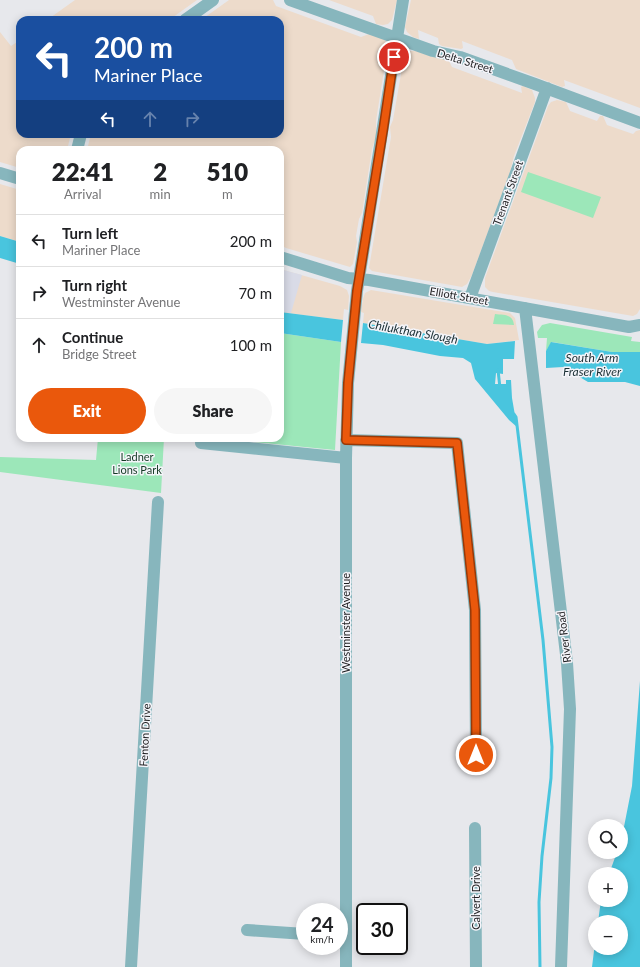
<!DOCTYPE html>
<meta charset="utf-8">
<style>
body{margin:0;font-family:Lato,sans-serif;background:#f6f6f6;color:#202124;height:100vh;display:flex;flex-direction:column;font-size:15px;white-space:nowrap}
*{box-sizing:border-box;margin:0}
p{font-size:13px;color:#757577}
.icon{flex:none;width:22px;height:22px;fill:none;stroke:currentColor;stroke-width:2;stroke-linecap:round;stroke-linejoin:round}
.map{position:relative;flex:1;overflow:hidden}
.panel{position:absolute;left:16px;top:146px;width:268px;height:296px;display:flex;flex-direction:column;background:#fff;border-radius:12px;box-shadow:0 2px 10px #0003}
.panel>*{flex:none}
.top-card{position:absolute;left:16px;top:16px;width:268px;height:122px;border-radius:12px;box-shadow:0 2px 10px #0003;background:#1a4fa0;color:#fff;overflow:hidden}
.controls{position:absolute;left:588px;top:819px;display:grid;gap:8px}
.controls a{display:grid;place-items:center;width:40px;height:40px;border-radius:50%;background:#fff;box-shadow:0 2px 10px #0003;font-size:20px}
.speed{position:absolute;left:296px;top:903px;display:flex;gap:8px;font-size:20px;font-weight:700;text-align:center}
.speed>*{display:grid;place-content:center;width:52px;height:52px;border-radius:50%;background:#fff;box-shadow:0 2px 10px #0003;line-height:1}
.speed small{font-size:10px;font-weight:400}
.speed .limit{border:2px solid #111;border-radius:6px;background:#fff;color:#111}
.pin{position:absolute;display:grid;place-items:center;width:34px;height:34px;color:#fff;margin:-17px;border:2px solid #fff;border-radius:50%;box-shadow:0 1px 4px #0007}
.me{position:absolute;width:44px;margin:-22px;rotate:0deg;stroke-linejoin:round;filter:drop-shadow(0 0 3px #0008)}
.turn{display:flex;align-items:center;gap:14px;height:84px;padding:0 12px;font-size:18px}
.turn .icon{width:52px;height:52px;stroke-width:2.5}
.turn b{display:block;font-size:28px;line-height:34px}
.lanes{display:flex;align-items:center;height:38px;padding:0 12px;background:#0003;justify-content:center;gap:20px;direction:ltr}
.lanes .off{opacity:.35}
.eta{display:flex;justify-content:space-evenly;align-items:center;height:68px;text-align:center}
.eta b{font-size:24px;font-weight:800;line-height:28px}
.button{display:flex;gap:8px;margin-top:auto;padding:8px 12px}
.button a{flex:1;height:46px;border-radius:24px;background:#ea580c;color:#fff;font-size:16px;font-weight:800;line-height:46px;text-align:center}
.button a+a{background:#f6f6f6;color:#202124}
ul{padding:0;list-style:none}
li{display:flex;align-items:center;gap:12px;height:52px;padding:0 12px;border-top:1px solid #e0e0e0}
li div{flex:1}
li b{display:block;font-size:15px}
li em{font-style:normal}
.map>svg:first-child{display:block}
.commercial{fill:#eddbcb}
.built{fill:#d9dbe7}
.green{fill:#9ce7b9}
.water{fill:#49c5de}
.lines{fill:none;stroke-linecap:round;stroke-linejoin:round}
.stream{stroke:#49c5de;stroke-width:3}
.minor{stroke:#87b6bd;stroke-width:12}
.route-casing{stroke:#983908;stroke-width:10}
.route{stroke:#ea580c;stroke-width:7}
.labels{text-anchor:middle;stroke-width:3;stroke-linejoin:round;paint-order:stroke}
.street-label{font-size:11px;fill:#1e1e20;stroke:#f5f5fa}
.park-label{font-size:11px;fill:#143a25;stroke:#f5f5fa}
.water-label{font-size:12px;font-style:italic;fill:#1b3035;stroke:#f5f5fa}
</style>
<div class="map">
<svg width="640" height="967" viewBox="0 0 640 967">
<rect width="100%" height="100%" fill="#e7e8ec"/>
<path class="commercial" d="M75,0H197L169,20H47Z
M229,0H273L276,6L361,37L369,34L384,39L388,45L376,121V136L372,149L362,213L359,219L356,236L357,242L353,264L350,267L286,248L280,245V150H87L91,134H280V20H201Z
M329,0H397L392,20L388,24L383,25L376,24L373,16Z
M411,0H640V108L564,80L565,86L562,87L516,69L512,60L462,41L463,48L461,49L442,46L439,44L438,38L418,30L419,39L413,37L407,32L405,27Z
M0,32L11,46L20,40V134H71L67,150H20V168L0,162Z
M409,51H416L430,56L447,60L449,61L452,67L522,93L521,87L523,86L532,90L535,98V102L514,156L510,172L472,275L467,284L462,287L372,271L369,268L391,137L390,127L393,120L401,74L398,69L400,58L403,54Z
M557,100L566,102L570,111L597,121L600,116H603L607,125L633,134L636,131L640,130V309L637,314L633,316L493,292L489,291L485,287V278L548,106L551,102Z
M0,184L20,190V242L0,236Z
M280,269L340,286L347,290L349,296L348,310L344,309L343,320L280,312Z
M371,290L510,313L515,318L519,340L487,344L363,323L364,313L361,312L363,299L365,293Z"/>
<path class="built" d="M280,269L302,275L291,313L280,312Z"/>
<path class="green" d="M528,172L601,197L593,218L521,192Z
M495,314C504,315 513,314 514,325L493,324Z
M550,323L632,337L631,341L640,342V352H612L552,342L546,351L547,338H538L537,332L542,325Z
M280,333L341,342L335,450L214,438H280Z
M98,438H164L161,493L0,472V457L96,460Z"/>
<path class="water" d="M0,236L20,242V264L0,258Z
M280,312L343,320L341,342L280,333Z
M363,323L487,344L515,341L514,359H503V374L496,373L495,384H506V380H511L512,398L517,427L509,420L475,379L471,363L463,358L440,356L383,345L361,343Z
M551,342L612,352H640V386L625,382H588L563,367L546,368V351Z
M640,681V967H592L595,943V948H621V922H598L601,900H621V874H609L617,852H621V842L632,786Z"/>
<g class="lines">
<path class="stream" d="M498,370L500,388
M514,414L516,417L543,640L552,747L551,778L542,856L539,902L540,967"/>
<path class="minor" d="M290,0L433,51L460,57L535,84L640,123
M185,20L213,0
M77,150L81,134
M0,173L20,179
M280,257L348,278L369,280L629,327L640,325
M470,298L547,88
M525,308L567,663L570,709L561,967
M346,440L457,443L475,610L476,755
M201,443L346,458
M475,828L476,967
M247,930L305,934
M131,967L158,502
M346,967V458L348,383L357,291L403,0"/>
</g>
<g class="lines">
<defs>
<path id="route" d="M394,57L383,131L357,291L348,383L346,440L457,443L475,610L476,755"/>
</defs>
<use href="#route" class="route-casing"/>
<use href="#route" class="route"/>
</g>
<g class="labels">
<g class="street-label">
<text transform="translate(465 61) rotate(17)" y="4">Delta Street</text>
<text transform="translate(508 193) rotate(-70)" y="4">Trenant Street</text>
<text transform="translate(459 296) rotate(10)" y="4">Elliott Street</text>
<text transform="translate(346 623) rotate(-90)" y="4">Westminster Avenue</text>
<text transform="translate(564 637) rotate(-97)" y="4">River Road</text>
<text transform="translate(145 735) rotate(-87)" y="4">Fenton Drive</text>
<text transform="translate(476 898) rotate(-90)" y="4">Calvert Drive</text>
</g>
<g class="park-label">
<text x="137" y="461">Ladner<tspan x="137" dy="13">Lions Park</tspan></text>
</g>
<g class="water-label">
<text transform="translate(413 332) rotate(10)" y="4">Chilukthan Slough</text>
<text x="592" y="362">South Arm<tspan x="592" dy="14">Fraser River</tspan></text>
</g>
</g>
</svg>
<div class="controls">
<a><svg class="icon" aria-label="search" viewBox="0 0 24 24"><circle cx="10" cy="10" r="6"/><path d="M15 15l6 6"/></svg></a>
<a>+</a>
<a>−</a>
</div>
<div class="speed"><div>24<small>km/h</small></div><div class="limit">30</div></div>
<div class="pin" style="left:394px;top:57px;background:#d93025"><svg class="icon" aria-label="arrive" viewBox="0 0 24 24"><path d="M6 21V4h12l-3 4 3 4H6"/></svg></div>
<svg class="me" style="left:476px;top:755px" viewBox="-20 -20 40 40"><circle r="17" fill="#ea580c" stroke="#fff" stroke-width="3"/><path d="M0-11L8 9 0 5-8 9z" fill="#fff"/></svg>
<div class="top-card">
<div class="turn"><svg class="icon" aria-label="left" viewBox="0 0 24 24"><path d="M17 20v-9H6M10 6l-5 5 5 5"/></svg><div><b>200 m</b>Mariner Place</div></div>
<div class="lanes"><svg class="icon" aria-label="left" viewBox="0 0 24 24"><path d="M17 20v-9H6M10 6l-5 5 5 5"/></svg><svg class="icon off" aria-label="ahead" viewBox="0 0 24 24"><path d="M12 20V5M6 11l6-6 6 6"/></svg><svg class="icon off" aria-label="right" viewBox="0 0 24 24"><path d="M7 20v-9h11M14 6l5 5-5 5"/></svg></div>
</div>
<section class="panel">
<div class="eta">
<div><b>22:41</b><p>Arrival</p></div>
<div><b>2</b><p>min</p></div>
<div><b>510</b><p>m</p></div>
</div>
<ul>
<li><svg class="icon" aria-label="left" viewBox="0 0 24 24"><path d="M17 20v-9H6M10 6l-5 5 5 5"/></svg><div><b>Turn left</b><p>Mariner Place</p></div><em>200 m</em></li>
<li><svg class="icon" aria-label="right" viewBox="0 0 24 24"><path d="M7 20v-9h11M14 6l5 5-5 5"/></svg><div><b>Turn right</b><p>Westminster Avenue</p></div><em>70 m</em></li>
<li><svg class="icon" aria-label="ahead" viewBox="0 0 24 24"><path d="M12 20V5M6 11l6-6 6 6"/></svg><div><b>Continue</b><p>Bridge Street</p></div><em>100 m</em></li>
</ul>
<div class="button"><a>Exit</a><a>Share</a></div>
</section>
</div>
